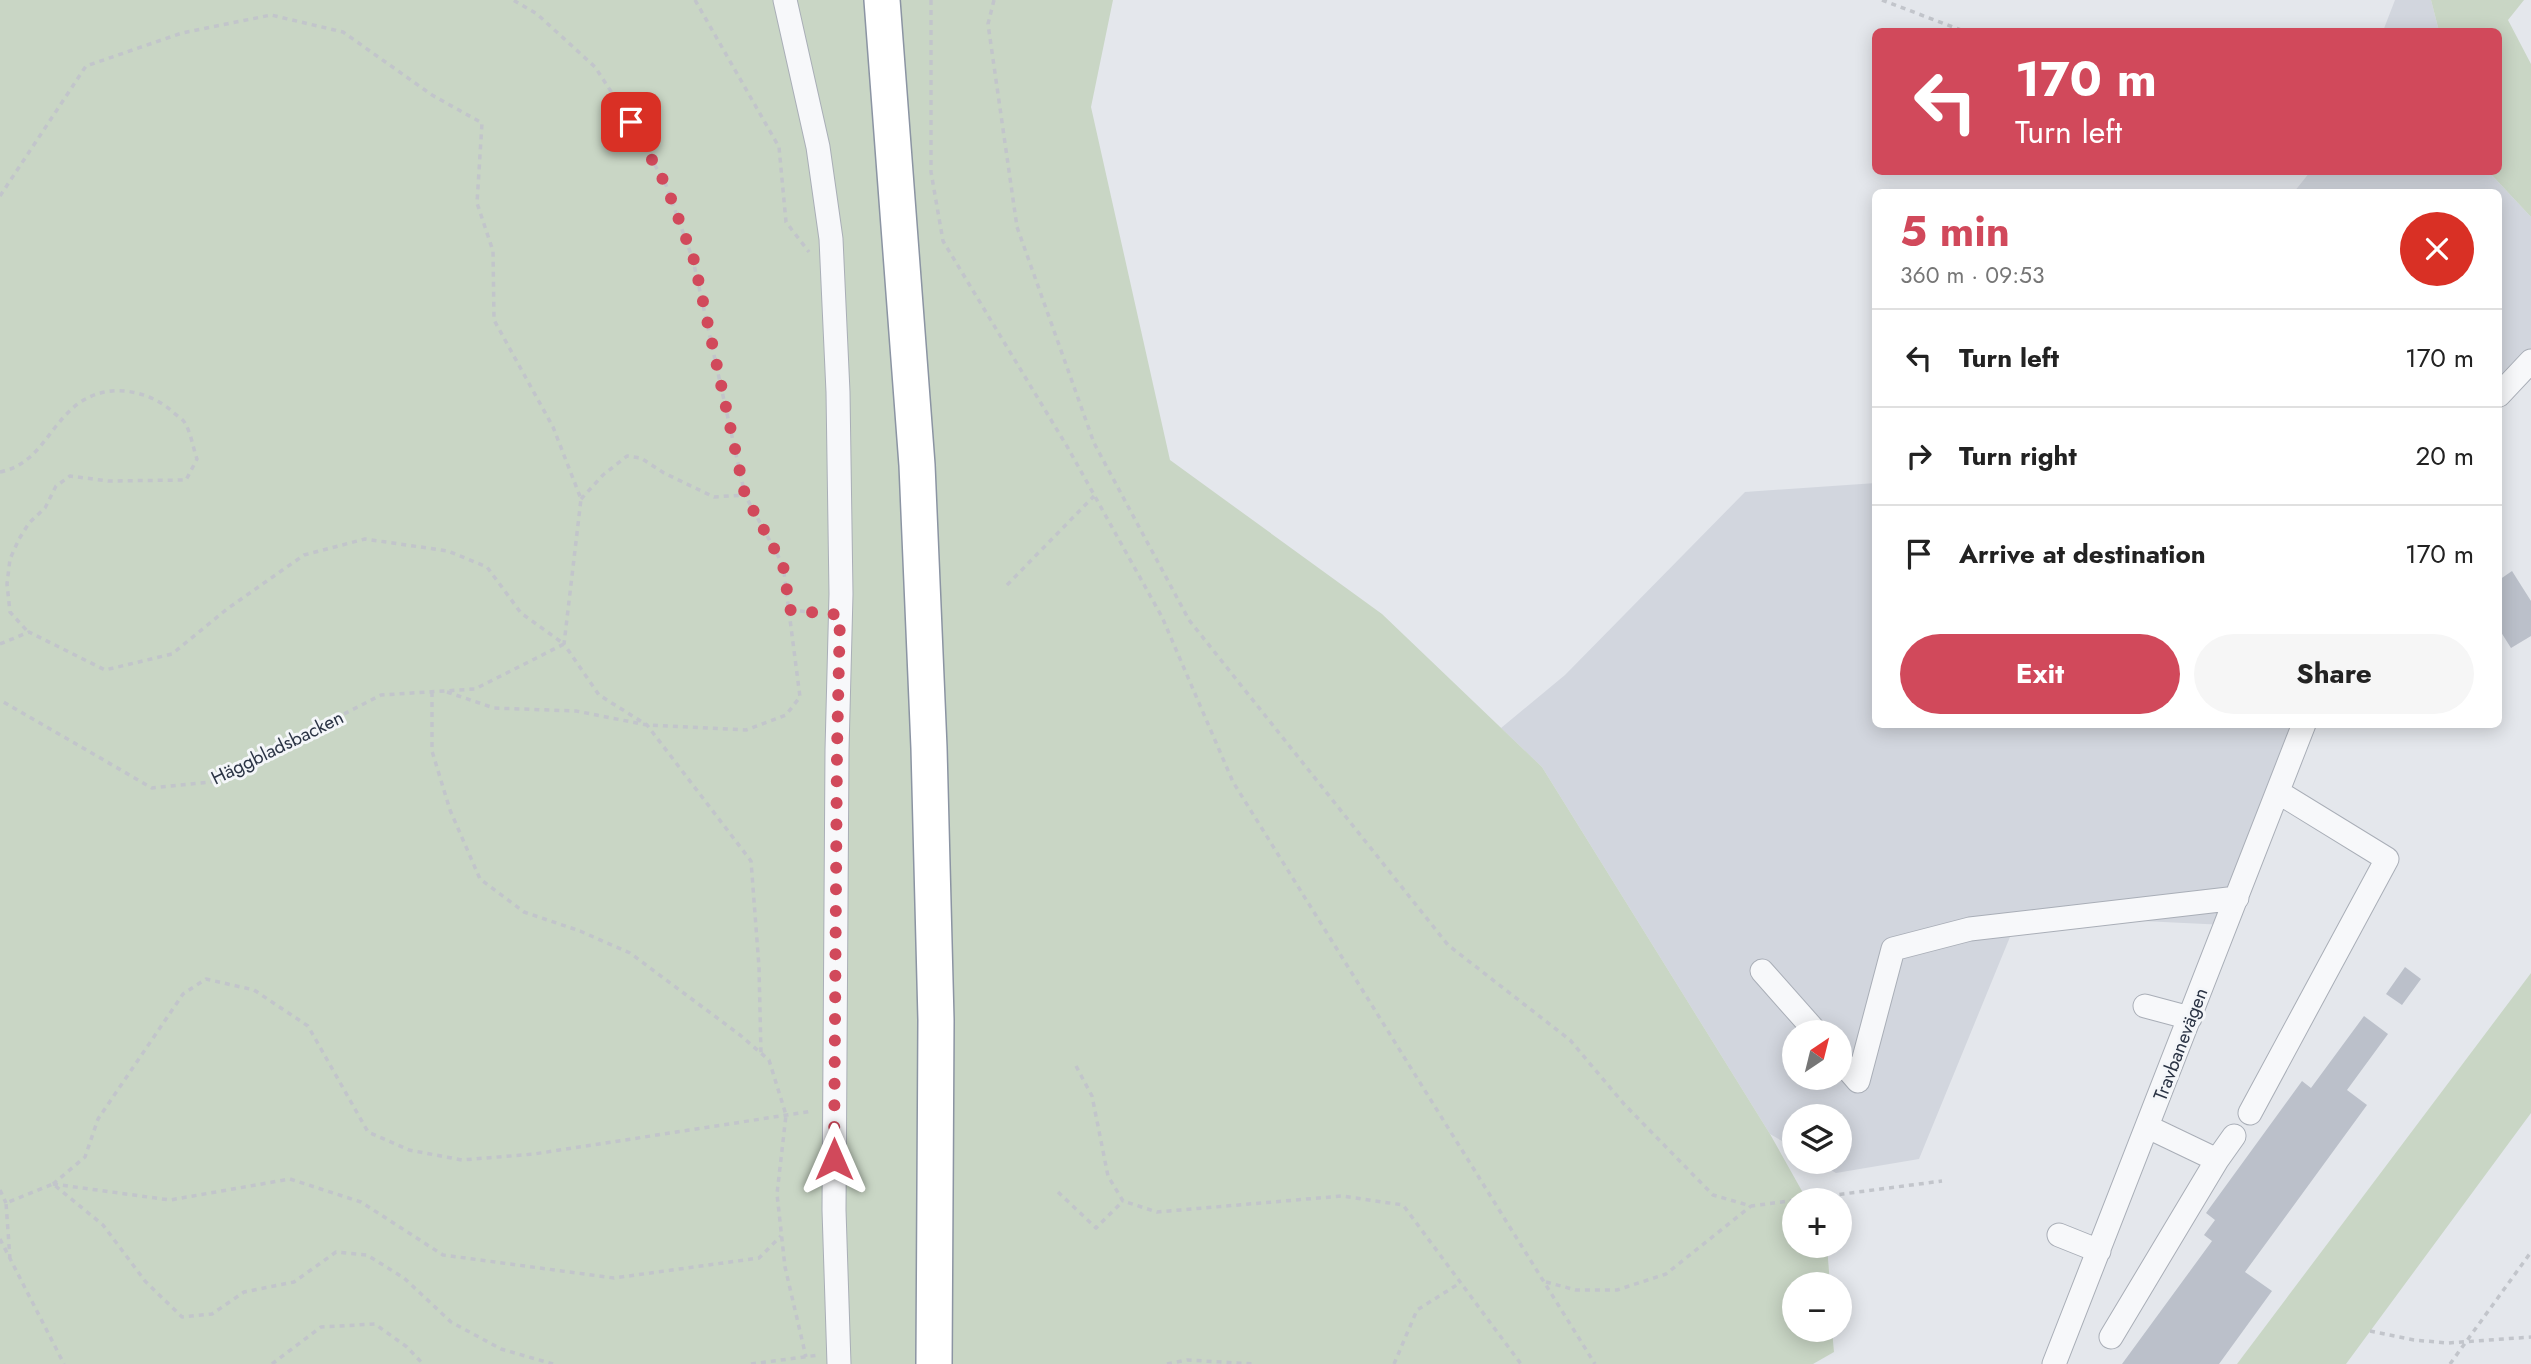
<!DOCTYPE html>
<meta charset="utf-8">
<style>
body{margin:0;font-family:Jost,sans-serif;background:#f6f6f6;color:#222;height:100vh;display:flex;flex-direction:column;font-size:26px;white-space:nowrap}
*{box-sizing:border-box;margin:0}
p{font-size:23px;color:#767676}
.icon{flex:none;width:38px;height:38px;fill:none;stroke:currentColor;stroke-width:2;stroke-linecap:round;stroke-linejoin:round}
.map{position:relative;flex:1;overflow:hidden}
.sheet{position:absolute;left:1872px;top:189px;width:630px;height:539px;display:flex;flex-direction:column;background:#fff;border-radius:10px;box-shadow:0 4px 18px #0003}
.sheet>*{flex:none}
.guide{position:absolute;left:1872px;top:28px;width:630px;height:147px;border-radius:10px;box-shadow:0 4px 18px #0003;background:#d1495b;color:#fff;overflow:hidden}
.needle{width:46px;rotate:35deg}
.tools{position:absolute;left:1782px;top:1020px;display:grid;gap:14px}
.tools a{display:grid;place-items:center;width:70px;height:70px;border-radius:50%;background:#fff;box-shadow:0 4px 18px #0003;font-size:35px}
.pin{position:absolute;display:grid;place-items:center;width:60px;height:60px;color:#fff;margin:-30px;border-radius:14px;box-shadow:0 4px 10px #0006}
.me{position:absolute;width:77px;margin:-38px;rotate:0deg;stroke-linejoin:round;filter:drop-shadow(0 0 5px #0008)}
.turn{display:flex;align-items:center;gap:24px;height:147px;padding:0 28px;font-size:32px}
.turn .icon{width:91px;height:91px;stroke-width:2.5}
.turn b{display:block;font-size:49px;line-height:60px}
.round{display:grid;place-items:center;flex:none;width:74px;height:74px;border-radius:37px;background:#f6f6f6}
.summary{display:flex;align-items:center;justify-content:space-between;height:119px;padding:0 28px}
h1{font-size:42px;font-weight:700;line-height:52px;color:#d1495b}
.cta{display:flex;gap:14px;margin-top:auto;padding:14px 28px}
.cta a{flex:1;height:80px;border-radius:42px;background:#d1495b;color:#fff;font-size:28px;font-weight:700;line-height:80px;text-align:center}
.cta a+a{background:#f6f6f6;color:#222}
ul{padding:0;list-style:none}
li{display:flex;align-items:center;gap:21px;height:98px;padding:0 28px;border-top:2px solid #e0e0e0}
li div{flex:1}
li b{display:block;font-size:26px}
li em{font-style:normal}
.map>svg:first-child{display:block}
.built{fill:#d2d6de;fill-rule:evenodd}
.green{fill:#c9d6c5}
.building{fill:#bbc0ca}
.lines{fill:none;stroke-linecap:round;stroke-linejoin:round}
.minor-casing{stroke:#a9aeb7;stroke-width:25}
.highway-casing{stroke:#8b94a3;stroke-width:38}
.path{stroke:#c2c5cb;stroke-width:3.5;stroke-dasharray:5 5;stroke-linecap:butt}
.minor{stroke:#f7f8fa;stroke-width:23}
.highway{stroke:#fff;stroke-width:35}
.route{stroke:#d1495b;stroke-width:12;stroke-dasharray:0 21.6}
.labels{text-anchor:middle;stroke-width:6;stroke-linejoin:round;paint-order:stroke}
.street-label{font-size:19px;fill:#2b3445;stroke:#f4f6f9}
</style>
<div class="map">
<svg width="2531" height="1364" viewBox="0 0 2531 1364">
<rect width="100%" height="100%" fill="#e4e7ec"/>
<path class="built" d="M2395,0H2431L2439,31H2383Z
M2310,172H2489L2531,217V361L2499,395V192H2294Z
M1876,483V724L2304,725L2226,925L2019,915L1919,1159L1836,1173L1817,1162H1839V1116H1794V1148L1770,1134L1542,767L1501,728L1565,675L1745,492ZM1794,1032H1839V1078H1794Z"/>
<path class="green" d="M0,0H1113L1091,107L1170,460L1382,614L1542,767L1770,1134L1807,1200H1794V1246H1827L1830,1284H1794V1330H1832L1834,1352L1813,1364H0Z
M2431,0H2524L2508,20L2531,64V217L2489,172H2499V32L2439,31Z
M2531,973V1113L2346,1364H2237Z"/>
<path class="building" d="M2512,571L2531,601V636L2511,648L2499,629V580Z
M2405,967L2421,979L2402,1005L2386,994Z
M2364,1016L2388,1034L2347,1090L2367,1105L2245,1272L2272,1291L2219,1364H2122L2212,1241L2204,1235L2215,1220L2206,1213L2302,1081L2311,1088Z"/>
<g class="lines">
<defs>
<path id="minor" d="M785,0L818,147L831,239L838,392L841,594L837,750L834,1210L839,1364
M2499,395L2531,361
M1762,971L1816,1032
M2145,1006L2190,1018
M1839,1059L1858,1081L1893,949L1970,929L2237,898
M2250,1113L2387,859L2278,792
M2148,1127L2217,1160L2234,1136
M2059,1235L2099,1251
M2111,1337L2217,1160
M2054,1364L2304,724"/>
<path id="highway" d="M882,0L917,465L929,748L936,1020L934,1364"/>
</defs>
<use href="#minor" class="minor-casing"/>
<use href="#highway" class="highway-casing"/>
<path class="path" d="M695,0L779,147L786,222L809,252
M931,0V172L943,241L1068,448L1162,617L1233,782L1595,1364
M994,0L988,24L1017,227L1094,443L1189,620L1448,945L1570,1040L1624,1104L1713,1195L1751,1206L1942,1181
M1882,0L1966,32
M0,196L86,66L182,33L271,15L343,32L432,95L482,123L477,203L493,251L494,320L553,427L581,499L564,644L599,695L647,725L751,861L759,967L761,1054
M0,472C40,464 48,426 79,403C109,382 148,390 173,412C177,416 183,419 185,423C191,433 193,448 197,459L186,480L108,481L70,476L56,486L45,508L29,523L19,539L10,559L7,584L10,612L28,632
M581,499L603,475L627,456L641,458L664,473L714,497L745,495
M1007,585L1094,496
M790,610L820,613
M0,644L29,632L105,670L172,654L227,609L304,555L365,539L448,551L487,567L521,613L564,644L475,689L381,695L211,782L152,788L0,700
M432,692V751L450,810L480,879L524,912L580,931L630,953L740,1035L769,1060L786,1115L777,1194L785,1267L806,1357
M447,692L494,708L576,711L647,725L746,730L786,715L800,697L783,565L745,495L693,260L666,185L631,122L595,67L537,14L513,0
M1076,1066L1092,1096L1108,1176L1123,1201L1157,1212L1342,1196L1403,1205L1521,1364
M53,1184L85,1157L98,1119L183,994L206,979L254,990L308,1026L368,1132L409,1150L462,1160L534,1154L813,1111
M53,1184L170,1200L290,1179L361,1202L443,1255L614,1278L759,1258L781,1236
M0,1190L6,1203
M1058,1192L1096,1228L1123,1201
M0,1239L64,1364
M10,1259L6,1203L53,1184L103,1225L145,1281L182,1317L212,1314L244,1292L294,1282L336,1252L367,1255L404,1278L451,1322L501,1349L553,1364
M1546,1282L1576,1290H1617L1666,1274L1751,1206
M2370,1331L2414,1340L2448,1343L2531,1337
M272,1364L321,1327L375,1324L407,1347L423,1364
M751,1364L819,1355
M1167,1364L1187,1360L1254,1364
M1394,1364L1417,1310L1460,1283
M2450,1364L2531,1252"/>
<use href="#minor" class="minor"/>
<use href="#highway" class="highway"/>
</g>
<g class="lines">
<path class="route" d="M631,122L666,185L694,260L745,495L783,565L790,610L840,615L837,750L834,1159"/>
</g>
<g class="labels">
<g class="street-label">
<text transform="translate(277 747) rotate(-26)" y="7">Häggbladsbacken</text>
<text transform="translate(2180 1044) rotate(-69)" y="7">Travbanevägen</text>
</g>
</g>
</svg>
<div class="tools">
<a><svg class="needle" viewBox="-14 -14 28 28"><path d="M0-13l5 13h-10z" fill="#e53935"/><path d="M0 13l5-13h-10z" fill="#767676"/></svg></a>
<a><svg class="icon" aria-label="layers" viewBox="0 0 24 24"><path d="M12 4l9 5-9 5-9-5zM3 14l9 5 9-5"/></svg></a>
<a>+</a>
<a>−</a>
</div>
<div class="pin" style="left:631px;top:122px;background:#d93025"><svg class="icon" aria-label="arrive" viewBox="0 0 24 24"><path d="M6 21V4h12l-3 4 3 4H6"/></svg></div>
<svg class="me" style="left:834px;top:1159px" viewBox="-20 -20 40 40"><path d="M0-17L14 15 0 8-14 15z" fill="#d1495b" stroke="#fff" stroke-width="4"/></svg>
<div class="guide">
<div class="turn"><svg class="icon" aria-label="left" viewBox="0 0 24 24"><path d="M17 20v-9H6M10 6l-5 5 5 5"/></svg><div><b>170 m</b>Turn left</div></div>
</div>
<section class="sheet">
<div class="summary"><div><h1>5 min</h1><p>360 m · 09:53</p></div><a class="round" style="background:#d93025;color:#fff"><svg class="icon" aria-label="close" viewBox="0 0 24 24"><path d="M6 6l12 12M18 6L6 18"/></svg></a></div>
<ul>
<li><svg class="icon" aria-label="left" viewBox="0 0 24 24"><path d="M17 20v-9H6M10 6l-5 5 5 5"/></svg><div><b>Turn left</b></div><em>170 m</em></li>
<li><svg class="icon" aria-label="right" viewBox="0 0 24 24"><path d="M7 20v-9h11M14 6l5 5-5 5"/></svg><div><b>Turn right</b></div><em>20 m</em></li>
<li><svg class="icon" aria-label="arrive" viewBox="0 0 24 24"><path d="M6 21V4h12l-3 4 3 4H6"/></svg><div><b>Arrive at destination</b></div><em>170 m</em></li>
</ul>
<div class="cta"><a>Exit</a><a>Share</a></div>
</section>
</div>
